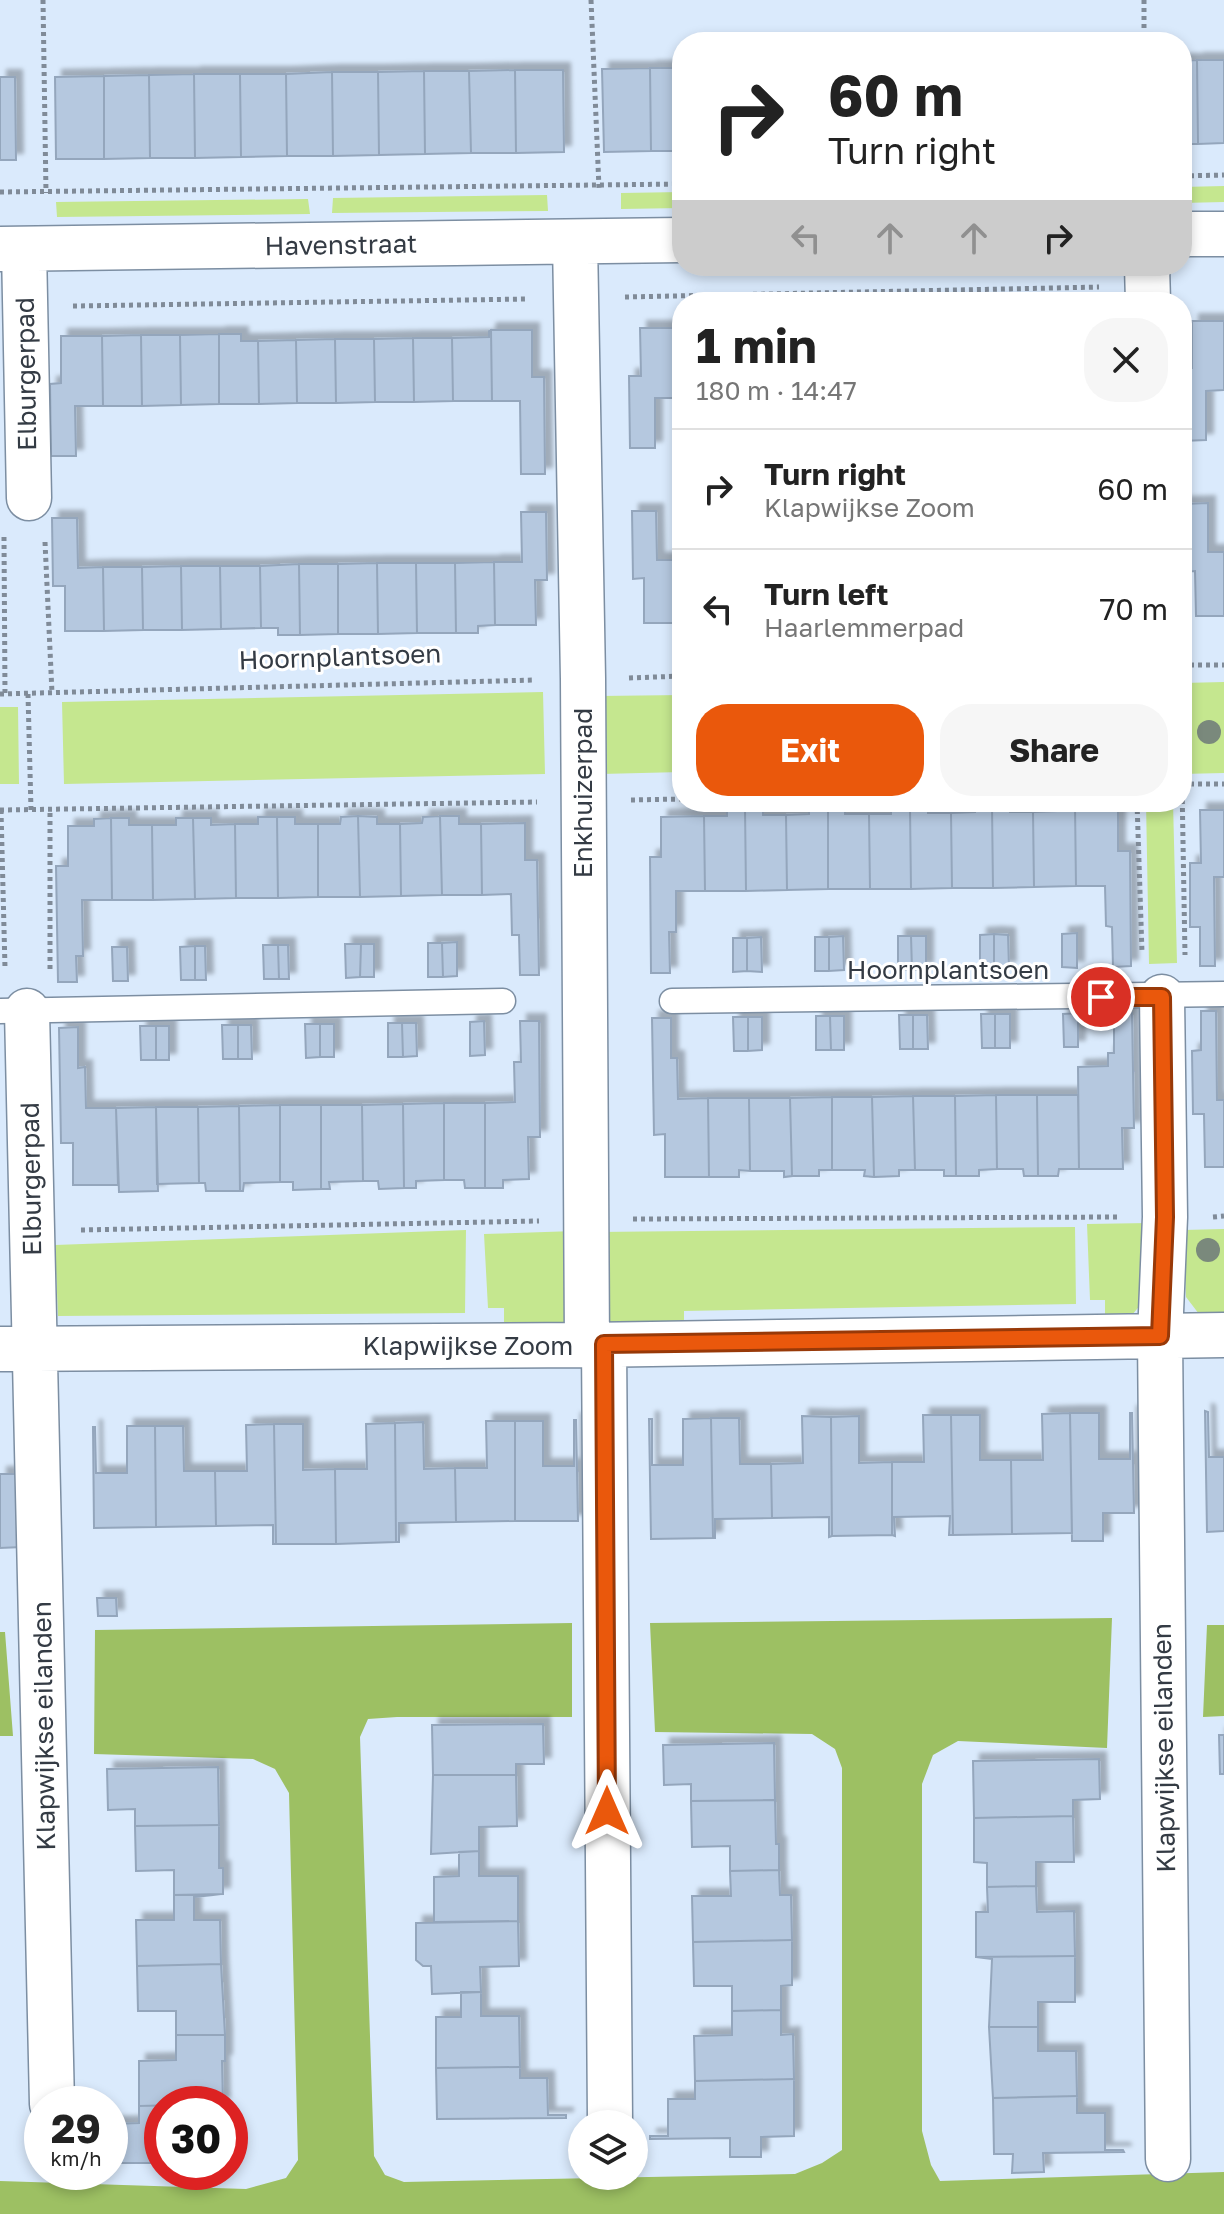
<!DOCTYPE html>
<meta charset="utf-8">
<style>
body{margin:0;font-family:"Golos Text",sans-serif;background:#f6f6f6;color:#222;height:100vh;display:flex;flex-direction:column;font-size:30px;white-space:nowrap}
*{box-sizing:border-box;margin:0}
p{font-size:26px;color:#767676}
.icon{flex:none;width:44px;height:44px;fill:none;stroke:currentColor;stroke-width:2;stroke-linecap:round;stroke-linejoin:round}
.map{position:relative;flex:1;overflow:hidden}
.sheet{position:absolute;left:672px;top:292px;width:520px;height:520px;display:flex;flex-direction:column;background:#fff;border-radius:32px;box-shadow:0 4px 12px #0003}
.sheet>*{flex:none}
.banner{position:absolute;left:672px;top:32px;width:520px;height:244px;border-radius:32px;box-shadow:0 4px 12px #0003;background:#fff;color:#222;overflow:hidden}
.buttons{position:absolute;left:568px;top:2110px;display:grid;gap:16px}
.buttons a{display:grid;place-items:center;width:80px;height:80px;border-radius:50%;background:#fff;box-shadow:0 4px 12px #0003;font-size:40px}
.speed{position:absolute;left:24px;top:2086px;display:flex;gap:16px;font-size:40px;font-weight:700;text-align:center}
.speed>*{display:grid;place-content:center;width:104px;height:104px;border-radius:50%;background:#fff;box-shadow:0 4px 12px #0003;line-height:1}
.speed small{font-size:20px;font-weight:400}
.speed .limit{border:12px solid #d22;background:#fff;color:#111}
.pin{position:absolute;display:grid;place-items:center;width:68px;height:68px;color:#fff;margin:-34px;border:4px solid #fff;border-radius:50%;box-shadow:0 2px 8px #0007}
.me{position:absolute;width:88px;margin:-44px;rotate:0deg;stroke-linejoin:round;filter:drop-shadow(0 0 6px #0008)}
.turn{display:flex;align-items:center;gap:28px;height:168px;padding:0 24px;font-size:36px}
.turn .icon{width:104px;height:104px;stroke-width:2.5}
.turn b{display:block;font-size:56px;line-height:68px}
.lanes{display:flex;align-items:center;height:76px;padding:0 24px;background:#0003;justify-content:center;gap:40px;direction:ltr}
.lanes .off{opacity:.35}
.round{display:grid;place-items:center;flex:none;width:84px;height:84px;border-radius:32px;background:#f6f6f6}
.overview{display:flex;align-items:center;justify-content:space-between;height:136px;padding:0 24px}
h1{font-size:48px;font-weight:700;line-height:60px}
.button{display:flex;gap:16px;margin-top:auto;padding:16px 24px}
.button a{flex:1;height:92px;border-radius:32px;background:#ea580c;color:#fff;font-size:32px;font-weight:700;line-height:92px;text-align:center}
.button a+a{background:#f6f6f6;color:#222}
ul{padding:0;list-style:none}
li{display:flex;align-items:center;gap:24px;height:120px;padding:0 24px;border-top:2px solid #e0e0e0}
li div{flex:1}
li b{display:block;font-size:30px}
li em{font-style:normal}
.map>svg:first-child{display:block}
.green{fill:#c5e78f}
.water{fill:#9dc063}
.building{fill:#b5c8df;stroke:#94a6bc;stroke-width:2;filter:url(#shadow)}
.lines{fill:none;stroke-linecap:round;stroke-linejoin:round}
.lane-casing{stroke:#7c8ea2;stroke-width:27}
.street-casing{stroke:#7c8ea2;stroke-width:47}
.path{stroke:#808b98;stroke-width:5;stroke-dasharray:4 4;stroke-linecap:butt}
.lane{stroke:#fff;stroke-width:24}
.street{stroke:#fff;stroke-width:44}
.tree{fill:#7a897c}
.route-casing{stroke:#983908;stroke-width:20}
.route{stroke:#ea580c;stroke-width:14}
.labels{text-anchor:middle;stroke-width:6;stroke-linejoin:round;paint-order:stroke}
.street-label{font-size:26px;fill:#343b44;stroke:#fff}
</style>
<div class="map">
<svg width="1224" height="2214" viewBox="0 0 1224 2214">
<defs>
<filter id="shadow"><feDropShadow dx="7" dy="-7" stdDeviation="2" flood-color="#0004"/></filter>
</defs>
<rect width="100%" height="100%" fill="#daeafc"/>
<path class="green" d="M1224,186V202L1182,203V187Z
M682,192V208L621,209V193Z
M547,195L548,211L332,213L333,198Z
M308,199L310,214L57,217L56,202Z
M1224,682V773L1182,774V683Z
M543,692L545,774L64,784L62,702Z
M682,695V772L601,774L600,696Z
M0,707H18L19,784H0Z
M1146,802H1173L1177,963L1149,964Z
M1149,1223L1147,1297L1132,1315H1105V1300H1090L1087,1224Z
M1075,1227L1076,1304L684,1311V1322H598V1232Z
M1224,1229V1314H1199L1186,1297L1183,1230Z
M466,1230L465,1313L58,1316L55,1245Z
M575,1231L576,1324L504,1326V1308H488L484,1234Z"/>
<path class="water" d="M1112,1618L1107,1748L958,1741L933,1755L922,1784V2131L931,2165L940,2181L1224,2172V2214H0V2181L246,2189L286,2178L298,2160L289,1793L275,1769L253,1759L94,1754L95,1630L572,1623V1717H397L368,1719L360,1737L374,2156L385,2175L404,2182L795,2174L822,2163L842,2150V1768L835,1749L812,1734L655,1732L650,1623Z
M1207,1625H1224V1716L1203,1717Z
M0,1632H5L13,1736H0Z"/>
<path class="building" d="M1197,60H1224V143L1198,144Z
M1197,60L1198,144H1182V61Z
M650,68H682V151H651Z
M650,68L651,151L604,152L602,69Z
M515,70H563L564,152L516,153Z
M515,70L516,153H471L469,71Z
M424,71L425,154L379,155L378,72Z
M424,71H469L471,153L425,154Z
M332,72L333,156H287L286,74Z
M332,72H378L379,155L333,156Z
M194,74L195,158H150L149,75Z
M194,74H240L241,157L195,158Z
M240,74H286L287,156L241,157Z
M149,75L150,158L104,159V76Z
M104,76V159H56L55,77Z
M0,77H15L16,160H0Z
M1192,321H1224V390L1206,391V440L1182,441V368H1192Z
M640,328H681L682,398H655V448H630L629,376H641Z
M491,330L492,401H453L452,338L489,337V331Z
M491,330H532V377H544L545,474H521L520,401H492Z
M219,334V404L181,405L180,335Z
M219,334H241V341H258L259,404H219Z
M141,335H180L181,405L142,406Z
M141,335L142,406H103L102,336Z
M61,336H102L103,406H75L76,456H51L50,384L61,383Z
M413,338L414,402H375L374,339Z
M413,338H452L453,401L414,402Z
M335,339L336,403H297L296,340Z
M335,339H374L375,402L336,403Z
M296,340L297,403L259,404L258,341Z
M1208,503V552H1224V616H1196L1195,571L1184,572L1183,504Z
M632,511H656L657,560H682V623H644V578L633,579Z
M521,512H546L547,580H535L536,625H495L494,562H522Z
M52,518H77L78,568L103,567L104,631H65V586H53Z
M494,562L495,625L478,626V633H456L455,563Z
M377,563L378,634H338V564Z
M377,563H416L417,633L378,634Z
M416,563H455L456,633H417Z
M299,564H338V634L300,635Z
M299,564L300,635H278V628H261L260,566Z
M181,566L182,630H143L142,567Z
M181,566H220L221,629L182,630Z
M220,566H260L261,628L221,629Z
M103,567H142L143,630L104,631Z
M1092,804V811H1118V851H1130L1131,966L1113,967L1112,927L1106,926L1105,886H1076L1075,805Z
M1057,805H1075L1076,886L1034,887L1033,812L1057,811Z
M928,806V813H951L952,888L911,889L910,807Z
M975,806H992L993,888H952L951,813L975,812Z
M992,806H1010V812H1033L1034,887L993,888Z
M809,807H828V889L787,890L786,815L809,814Z
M828,807H845V814H869L870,889H828Z
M891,807H910L911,889H870L869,814H891Z
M745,808L746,891H705L704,816H727V809Z
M745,808L763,809V815H786L787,890L746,891Z
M1200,810H1224V877H1214L1215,966H1200V927H1190V863H1201Z
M358,816L360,897H318V824H340L341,817Z
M358,816L377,817V824H400L401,896L360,897Z
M440,816L442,895L401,896L400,824L422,823L423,817Z
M440,816H459V824H481L482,895H442Z
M704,816L705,891H676V932H669L670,973H651L650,857H661V817Z
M258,817H277L278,898H236L235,824H258Z
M277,817H295V824H318V897L278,898Z
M111,818L112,900H82L83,956H76L77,982H58L56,866H68V826H94V819Z
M111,818H129V825H152L153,900H112Z
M176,818H193L195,899L153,900L152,825H176Z
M193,818H211V825L235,824L236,898L195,899Z
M525,823V860H537L539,975H520L519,935H512L511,894L482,895L481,824Z
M1077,933V968L1062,967V934Z
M994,934L1008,935L1009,968H994Z
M994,934V968L980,969V935Z
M843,936L844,970L829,971V937Z
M898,936H911L912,970L898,969Z
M911,936H926V969L912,970Z
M761,937L762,972L747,971V938Z
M815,937H829V971H815Z
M733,938H747V971L733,972Z
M457,942V976L443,977L442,943Z
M428,943H442L443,977H428Z
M345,944H361L360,977L346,978Z
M361,944H374V977H360Z
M263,945H278L279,979H264Z
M278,945H288L289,979H279Z
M195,946V980H181L180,947Z
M195,946H205L206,980H195Z
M112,947H127L128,981H113Z
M1201,1011H1216L1217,1100H1224V1167H1205L1204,1114H1193L1192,1051L1201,1050Z
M1078,1013V1047H1064L1063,1014Z
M1114,1013H1132L1134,1128H1122L1123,1169H1079L1078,1067L1108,1066V1053H1114Z
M981,1014H995V1048H982Z
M995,1014H1010V1048H995Z
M899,1015H913V1049H900Z
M913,1015H927L928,1049H913Z
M816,1016H830L831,1050H816Z
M830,1016H844V1050H831Z
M733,1017H748V1051H734Z
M748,1017H762V1050L748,1051Z
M652,1018H671V1058H677L678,1099L708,1098L709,1177H665V1134L654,1135Z
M484,1021L485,1055L470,1056V1022Z
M520,1021H539L540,1137H528L529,1179L503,1180V1188H485V1103L515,1102L514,1062H521Z
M388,1023H402L403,1057H388Z
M402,1023H416L417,1056L403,1057Z
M305,1024H320V1057L306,1058Z
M320,1024H334V1057H320Z
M222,1025H238V1059H223Z
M238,1025H251L252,1059H238Z
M140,1026H156V1060H141Z
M156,1026H169V1060H156Z
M78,1027V1068L85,1067L86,1108H116L118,1185H73V1143H61L59,1028Z
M996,1095L997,1169L979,1170V1176H956L955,1096Z
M996,1095H1037L1038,1176H1024L1023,1169H997Z
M1037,1095H1078L1079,1169H1059L1058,1176H1038Z
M913,1096H955L956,1176H944V1170H915Z
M913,1096L915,1170H899V1176L874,1177L872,1097Z
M832,1097V1170H819V1176H792L790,1098Z
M832,1097H872L874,1177L864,1176L865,1170H832Z
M708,1098H749L750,1171L739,1170V1177H709Z
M749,1098H790L792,1176L784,1177V1171H750Z
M444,1103V1180L416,1181V1188H404L403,1104Z
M444,1103H485V1188H465L464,1180H444Z
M403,1104L404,1188L379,1189L378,1181H363L362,1105Z
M280,1105H321V1189L293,1190V1182H280Z
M280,1105V1182L244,1183L243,1191H240L239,1106Z
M321,1105H362L363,1181L329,1182L330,1189H321Z
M239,1106L240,1191H206L205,1183H199L198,1107Z
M156,1107H198L199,1183L157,1184Z
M156,1107L158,1191L119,1192L116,1108Z
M1205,1411L1208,1412L1209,1457H1224V1531L1207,1532Z
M1070,1413H1099V1459H1130V1413H1132L1134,1513H1103V1541H1072Z
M1070,1413L1072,1533L1012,1534L1011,1460H1043L1042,1414Z
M923,1415H951L953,1535H949L950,1516L894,1517L895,1536L892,1535V1462H924Z
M951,1415H980V1460H1011L1012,1534L953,1535Z
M802,1416L831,1417L832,1536L829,1537V1517L772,1518L771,1464L803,1463Z
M859,1416V1463L892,1462V1535L832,1536L831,1417Z
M711,1418H739L740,1464H771L772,1518L715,1519V1538H713Z
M711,1418L713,1538L651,1539L649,1419H652V1465H683V1419Z
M574,1420H576L578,1521H515V1421H543V1466H574Z
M486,1421H515V1521L456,1522L455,1468H487Z
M423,1422L424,1469L455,1468L456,1522L399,1523V1542H396L395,1423Z
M395,1423L396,1542L336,1544L335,1469H367L366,1424Z
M274,1424H303V1470L335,1469L336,1544H276Z
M274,1424L276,1544H273V1525L216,1526L215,1471H247L246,1425Z
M127,1426H155L156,1527L94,1528L93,1427H95L96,1473H127Z
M155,1426H183L184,1471H215L216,1526L156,1527Z
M0,1474H18L22,1547L0,1548Z
M97,1598H116L117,1616H98Z
M543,1724L544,1764H516V1775H433L432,1725Z
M1219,1735H1224V1774H1220Z
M774,1743L775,1800L691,1801V1784L664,1785L663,1745Z
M1099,1759L1100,1799L1073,1800V1816L974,1818L973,1761Z
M218,1767L219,1825L135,1826V1809L108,1810L107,1769Z
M433,1775H516L517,1826L479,1827V1851L431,1854Z
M775,1800L776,1844H779V1870L730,1871V1846L692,1847L691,1801Z
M1073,1816L1074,1862H1036V1886L987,1887V1863L974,1862V1818Z
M219,1825V1868H223V1894L174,1895V1870L136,1871L135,1826Z
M479,1851V1876H518V1921L434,1922V1877L459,1876V1852Z
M779,1870L780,1895H791L792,1940L693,1942L692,1896H731L730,1871Z
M1036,1886L1037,1912L1074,1911L1075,1956L976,1957V1912H988L987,1887Z
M223,1894L194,1897V1920H220L221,1964L137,1966L136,1920H174V1895Z
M518,1921L519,1966L480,1967L481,1992L432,1994L431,1966H423L416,1960V1923Z
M792,1940V1985L781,1986V2010L732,2011V1986H694L693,1942Z
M1075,1956V2002H1038V2027H989L992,1959L976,1957Z
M221,1964L225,2035H176V2011H138L137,1966Z
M461,1992H481V2016H519L520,2067L436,2068V2017H461Z
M781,2010V2035L793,2034L794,2079L695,2081L694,2036L732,2035V2011Z
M989,2027H1038V2051H1076L1077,2096L993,2098Z
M176,2035H225V2061H222L223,2104L139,2106V2061L176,2060Z
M520,2067V2078H547L548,2115H566V2118L437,2119L436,2068Z
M794,2079V2136L761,2137V2157H730V2138L650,2139V2136H668V2099H695V2081Z
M1077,2096V2113H1105V2150H1123L1124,2152L1043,2153L1044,2172L1012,2173L1013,2154H994L993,2098Z
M139,2106H162V2163H110L113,2161L112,2124L139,2123Z"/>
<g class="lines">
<defs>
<path id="lane" d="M672,1001L1224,994
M0,1011L503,1001"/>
<path id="street" d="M1182,234H1224
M575,242L583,679L587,1345
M0,249L682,240
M24,249L29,498
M1147,266L1148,302
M1162,997L1165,1217L1160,1336L1168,2159
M27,1011L52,2104
M604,1344L610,2122
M0,1349L587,1345L1224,1335"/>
</defs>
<use href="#lane" class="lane-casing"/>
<use href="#street" class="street-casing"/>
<path class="path" d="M43,0L46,193
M591,0L599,188
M1144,0V42
M1182,176L1224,175
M0,192L682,184
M625,297L1099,287
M73,306L527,299
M4,537L5,694
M45,542L52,693
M1182,665H1224
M629,678L682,676
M0,694L535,680
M28,694L31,810
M1182,784L1185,955
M1182,784H1224
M631,800L682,799
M1137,802L1142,953
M0,810L537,802
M1,810L5,968
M50,969V810
M1213,1217L1224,1216
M633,1219L1119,1217
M81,1230L539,1221"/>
<use href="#lane" class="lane"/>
<use href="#street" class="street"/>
</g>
<g class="tree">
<circle cx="1209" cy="732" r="12"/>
<circle cx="1208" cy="1250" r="12"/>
</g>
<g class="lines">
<defs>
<path id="route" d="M607,1811L604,1344L1160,1336L1165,1217L1162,997H1101"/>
</defs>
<use href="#route" class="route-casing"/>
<use href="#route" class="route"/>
</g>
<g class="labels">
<g class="street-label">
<text transform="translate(341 245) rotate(-1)" y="9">Havenstraat</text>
<text transform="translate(26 374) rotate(-91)" y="9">Elburgerpad</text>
<text transform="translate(340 657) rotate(-2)" y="9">Hoornplantsoen</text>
<text transform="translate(583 793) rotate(-90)" y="9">Enkhuizerpad</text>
<text x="948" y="979">Hoornplantsoen</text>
<text transform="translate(31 1179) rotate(-91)" y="9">Elburgerpad</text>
<text x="468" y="1355">Klapwijkse Zoom</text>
<text transform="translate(44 1726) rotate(-91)" y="9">Klapwijkse eilanden</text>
<text transform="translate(1164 1748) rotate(-91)" y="9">Klapwijkse eilanden</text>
</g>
</g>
</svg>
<div class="buttons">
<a><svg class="icon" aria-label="layers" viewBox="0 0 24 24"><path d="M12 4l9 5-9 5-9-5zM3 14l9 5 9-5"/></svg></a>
</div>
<div class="speed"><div>29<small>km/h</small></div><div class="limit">30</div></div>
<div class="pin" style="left:1101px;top:997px;background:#d93025"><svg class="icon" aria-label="arrive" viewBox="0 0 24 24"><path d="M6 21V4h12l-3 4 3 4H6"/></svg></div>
<svg class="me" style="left:607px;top:1811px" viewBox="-20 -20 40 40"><path d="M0-17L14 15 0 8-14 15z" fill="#ea580c" stroke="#fff" stroke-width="4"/></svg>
<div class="banner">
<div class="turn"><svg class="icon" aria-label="right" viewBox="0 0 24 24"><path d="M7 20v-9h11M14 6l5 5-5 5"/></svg><div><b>60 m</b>Turn right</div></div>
<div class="lanes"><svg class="icon off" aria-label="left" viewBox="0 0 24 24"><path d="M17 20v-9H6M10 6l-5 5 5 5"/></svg><svg class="icon off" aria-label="ahead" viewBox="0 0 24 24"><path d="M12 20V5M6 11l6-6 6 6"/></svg><svg class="icon off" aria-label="ahead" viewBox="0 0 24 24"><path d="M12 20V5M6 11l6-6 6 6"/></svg><svg class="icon" aria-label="right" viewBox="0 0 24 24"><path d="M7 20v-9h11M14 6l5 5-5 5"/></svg></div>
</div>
<section class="sheet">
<div class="overview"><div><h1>1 min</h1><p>180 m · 14:47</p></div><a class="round"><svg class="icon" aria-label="close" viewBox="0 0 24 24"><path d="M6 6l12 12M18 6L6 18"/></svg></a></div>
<ul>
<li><svg class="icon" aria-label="right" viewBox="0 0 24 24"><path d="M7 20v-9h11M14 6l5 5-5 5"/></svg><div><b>Turn right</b><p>Klapwijkse Zoom</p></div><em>60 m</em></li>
<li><svg class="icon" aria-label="left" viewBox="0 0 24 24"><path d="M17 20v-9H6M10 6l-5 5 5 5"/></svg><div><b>Turn left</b><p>Haarlemmerpad</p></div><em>70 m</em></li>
</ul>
<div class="button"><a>Exit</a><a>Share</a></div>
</section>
</div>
